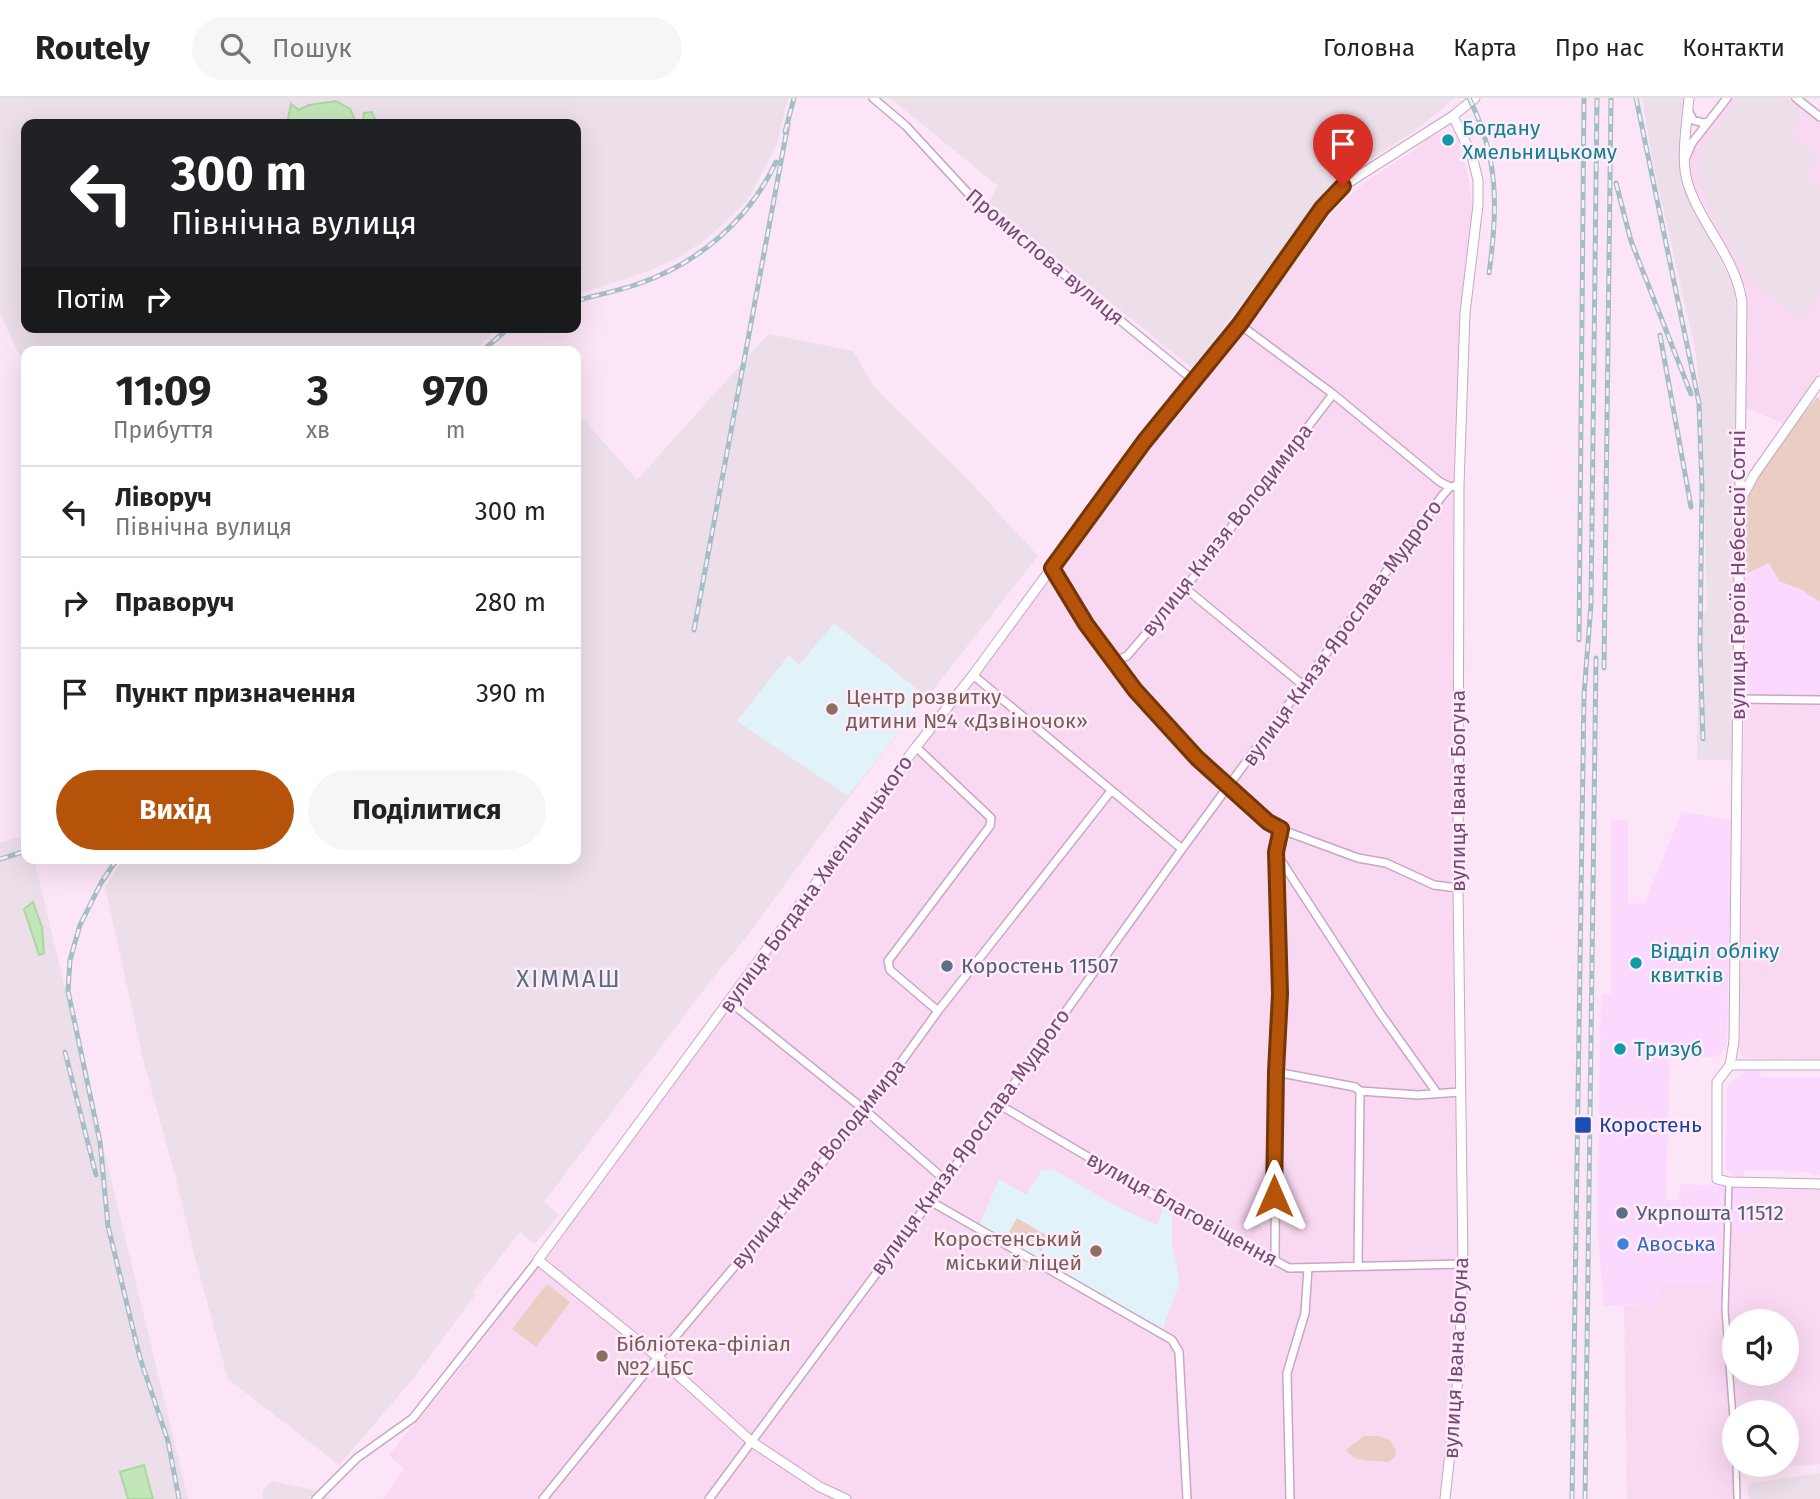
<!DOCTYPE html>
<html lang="uk">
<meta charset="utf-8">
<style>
body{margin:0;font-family:"Fira Sans",sans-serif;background:#f6f6f6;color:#222;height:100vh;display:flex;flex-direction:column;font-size:26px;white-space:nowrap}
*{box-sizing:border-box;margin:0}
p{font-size:23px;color:#767676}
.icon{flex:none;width:38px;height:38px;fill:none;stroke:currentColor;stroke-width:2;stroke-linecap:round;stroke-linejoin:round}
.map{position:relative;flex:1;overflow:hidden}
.sheet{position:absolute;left:21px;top:248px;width:560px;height:518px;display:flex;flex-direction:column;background:#fff;border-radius:14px;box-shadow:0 7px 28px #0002}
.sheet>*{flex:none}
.top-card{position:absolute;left:21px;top:21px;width:560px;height:214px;border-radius:14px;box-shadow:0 7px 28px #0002;background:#202124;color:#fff;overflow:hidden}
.buttons{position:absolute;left:1722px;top:1211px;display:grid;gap:14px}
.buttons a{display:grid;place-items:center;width:77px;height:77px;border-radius:50%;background:#fff;box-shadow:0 7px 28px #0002;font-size:35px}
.pin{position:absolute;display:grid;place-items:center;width:60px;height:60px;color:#fff;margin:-72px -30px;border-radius:50% 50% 50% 0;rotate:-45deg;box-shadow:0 0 7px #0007}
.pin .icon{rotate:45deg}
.me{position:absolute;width:77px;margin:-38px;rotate:0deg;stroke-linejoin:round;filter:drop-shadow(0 0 5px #0008)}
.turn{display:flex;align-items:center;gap:24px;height:147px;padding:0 35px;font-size:32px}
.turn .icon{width:91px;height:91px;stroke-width:2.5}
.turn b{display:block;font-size:49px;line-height:60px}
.then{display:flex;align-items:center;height:66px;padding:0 35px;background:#0003;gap:14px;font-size:26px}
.eta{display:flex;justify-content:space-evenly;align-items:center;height:119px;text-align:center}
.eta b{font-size:42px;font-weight:700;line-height:49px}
.cta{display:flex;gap:14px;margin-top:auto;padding:14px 35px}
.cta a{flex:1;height:80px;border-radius:42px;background:#b45309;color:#fff;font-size:28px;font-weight:700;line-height:80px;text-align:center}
.cta a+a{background:#f6f6f6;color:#222}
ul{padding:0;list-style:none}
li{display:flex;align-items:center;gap:21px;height:91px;padding:0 35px;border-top:2px solid #e0e0e0}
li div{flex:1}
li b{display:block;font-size:26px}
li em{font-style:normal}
header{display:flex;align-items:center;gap:42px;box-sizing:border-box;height:98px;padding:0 35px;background:#fff;border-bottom:2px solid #e0e0e0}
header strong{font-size:33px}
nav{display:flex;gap:38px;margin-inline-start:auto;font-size:24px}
.search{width:490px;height:63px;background:#f6f6f6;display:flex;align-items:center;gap:18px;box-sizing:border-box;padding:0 24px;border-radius:38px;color:#767676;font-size:26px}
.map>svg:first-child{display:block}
.residential{fill:#f9d9f2;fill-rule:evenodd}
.commercial{fill:#fbd8fd}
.industrial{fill:#ecdfea}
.education{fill:#e1f2f9}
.green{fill:#eacdc3}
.water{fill:#c2e6b9;stroke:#a9d89f;stroke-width:2}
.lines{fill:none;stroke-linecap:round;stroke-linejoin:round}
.pedestrian-casing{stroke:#c9a6c6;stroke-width:8}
.minor-casing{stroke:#c9a6c6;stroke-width:10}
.tertiary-casing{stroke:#c9a6c6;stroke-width:11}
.pedestrian{stroke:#fff;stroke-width:5}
.minor{stroke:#fff;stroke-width:7}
.tertiary{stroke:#fff;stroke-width:9}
.rail-casing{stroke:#a3bfc6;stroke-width:5}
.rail{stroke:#ffebfa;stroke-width:2.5;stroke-dasharray:8;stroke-linecap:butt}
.route-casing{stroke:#753606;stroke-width:18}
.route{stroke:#b45309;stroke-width:12}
.culture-dot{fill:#0f9aa8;stroke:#ffebfa;stroke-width:2.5}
.education-dot{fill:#8d6e63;stroke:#ffebfa;stroke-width:2.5}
.service-dot{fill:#5c6f8a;stroke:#ffebfa;stroke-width:2.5}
.transit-dot{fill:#1a4fb4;stroke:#ffebfa;stroke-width:2.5}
.shop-dot{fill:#3f7fe0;stroke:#ffebfa;stroke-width:2.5}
.labels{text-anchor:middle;stroke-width:5;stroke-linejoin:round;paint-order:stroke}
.culture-label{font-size:21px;fill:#0d838f;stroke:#ffebfa;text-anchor:start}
.street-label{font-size:21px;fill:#764a75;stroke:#ffebfa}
.education-label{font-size:21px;fill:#785e54;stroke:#ffebfa;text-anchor:start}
.service-label{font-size:21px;fill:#4e5e75;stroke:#ffebfa;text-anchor:start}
.transit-label{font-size:21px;fill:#164399;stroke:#ffebfa;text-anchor:start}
.shop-label{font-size:21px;fill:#366cbe;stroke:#ffebfa;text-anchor:start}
.quarter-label{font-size:24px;letter-spacing:2px;fill:#54707e;stroke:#ffebfa}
</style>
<header>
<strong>Routely</strong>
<div class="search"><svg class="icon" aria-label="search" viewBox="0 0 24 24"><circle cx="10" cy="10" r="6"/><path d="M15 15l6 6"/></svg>Пошук</div>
<nav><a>Головна</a><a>Карта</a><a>Про нас</a><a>Контакти</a></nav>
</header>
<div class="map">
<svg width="1820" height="1401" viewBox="0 0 1820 1401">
<rect width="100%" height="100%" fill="#fce5f6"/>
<path class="residential" d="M1732,0H1788L1820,25V273L1785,326L1745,309L1748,227L1746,190L1691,81L1690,66L1695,49Z
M1448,33L1456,39L1469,80L1472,108V135L1463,227L1459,1226L1440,1401H383L404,1371L389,1357L464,1266L606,1077L1158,333L1166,326L1174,324L1336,110L1365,84L1419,49L1421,45L1432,37Z
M1753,606H1820V961L1747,960L1740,955L1744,617L1746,610Z
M1754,1089L1820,1091V1366L1734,1372V1401H1627L1624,1208L1654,1206L1658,1195L1663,1188L1670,1184L1717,1185L1716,1208L1729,1133L1749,1134ZM1734,1223H1787V1276H1734ZM1734,1314H1787V1367H1734Z"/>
<path class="commercial" d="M1769,464L1779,483L1802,492L1820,504V598L1757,597L1751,596L1744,587V478Z
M1682,714L1731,722L1727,943L1725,951L1716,959H1670L1666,1102H1679L1681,1086L1754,1089L1749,1135L1730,1133L1725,1209L1716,1208V1185L1670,1184L1663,1188L1658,1195L1654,1206L1604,1208L1597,1125L1601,897L1611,896V722H1628V805L1644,806Z
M1746,973H1760L1761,979H1820V1077H1813L1809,1074L1744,1072V1079H1735L1728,1074L1725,1066L1727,990L1730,985Z"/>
<path class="industrial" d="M0,0H788L776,49L747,103L710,138L680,159L646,174L576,197V26H26V229H501L493,234L474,254H26V273L0,214Z
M890,0H1455L1415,33L1358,69L1331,90L1192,270L1000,115L989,104L998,88Z
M1642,0H1684L1679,70L1682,88L1727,175L1735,196L1737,238L1732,662H1697L1699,515L1707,513L1703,327L1696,255L1654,70Z
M1738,0H1783L1802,16L1791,37L1818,60L1803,80L1820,92V188L1803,224L1755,185L1717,127L1701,89L1698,54Z
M768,236L853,253L875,290L970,384L1038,458L852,695L747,838L712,881L544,1104L559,1117L535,1146L520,1134L473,1194L475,1197L412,1282L339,1367L228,1281L194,1156L177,1085L143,961L105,789L123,761H576V313L637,382Z
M26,737V761H34L188,1401H0V745Z
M1820,1375V1401H1750L1747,1394L1749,1387L1754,1385Z
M271,1383L314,1392L331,1401H263L262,1394Z"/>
<path class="education" d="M834,525L927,599L848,698L737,623L789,557L799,567Z
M1053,1071L1116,1108L1157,1127L1164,1106L1172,1110V1147L1179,1178L1178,1189L1161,1235L978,1130L999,1081L1026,1097L1042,1072Z"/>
<path class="green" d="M1817,299L1820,302V504L1802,492L1779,483L1769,465L1744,477C1744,455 1742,430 1745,407C1749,381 1799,322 1817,299Z
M1017,1120L1049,1139L1041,1153L1009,1134Z
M547,1186L570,1204L536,1249L512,1231Z
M1364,1338H1378L1390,1342L1396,1352L1395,1359L1389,1364C1374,1362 1356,1366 1346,1352Z"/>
<path class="water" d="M336,3L350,11L357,26L363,23L364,15L372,14L377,26H287L291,6L299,12L309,7Z
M33,804L42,829L44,855L39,857L24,811Z
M144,1367L153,1401H128L120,1374Z"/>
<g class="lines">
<defs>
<path id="pedestrian" d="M1729,1084L1725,1212L1734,1334
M1736,1367L1737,1399"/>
<path id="minor" d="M873,0L906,28L977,105L1193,282
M1796,0L1820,19
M1688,12L1693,22L1703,25L1708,24
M1686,59L1692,45L1727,0
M1239,226L1333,296L1440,384L1450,389
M1052,469L1086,526L1134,591L1197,660L1274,729L1358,760L1386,765L1434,787L1458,790
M1185,490L1304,588
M1115,563L1127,558L1185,490L1333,296
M973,577L1182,751
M1737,601L1820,602
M916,649L991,720L990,728L888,863L890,872L938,913
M1276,755L1380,915L1437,995
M729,903L866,1013L945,1082
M1276,974L1355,989L1360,993L1418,997L1460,994
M998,1006L1141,1090L1289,1170L1463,1166
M930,1103L1172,1242L1179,1254L1187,1401
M1275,1161L1276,974L1280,896L1276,754L1281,731
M1358,1168L1360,993
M316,1401L357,1360L413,1320L538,1162
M543,1401L658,1259L866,1013L938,913L1111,693
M709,1401L930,1103L1182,751L1442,398L1450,389L1459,387
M1290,1401L1287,1275L1305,1215L1308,1170"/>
<path id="tertiary" d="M1689,0C1687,25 1680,63 1688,86C1701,127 1736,160 1742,204L1734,944L1730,967
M1741,401L1754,377L1820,283
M1730,967L1717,984V1081L1729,1084L1820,1086
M1730,967H1820
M846,1401L820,1389L752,1344L658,1259L538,1162L916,649L973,577L1144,344L1239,226L1322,110L1343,88L1453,18L1475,0
M1445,1401L1459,1271L1463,1166L1458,790L1459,387L1465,215L1478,107V82L1472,58L1453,18"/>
</defs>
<use href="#pedestrian" class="pedestrian-casing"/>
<use href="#minor" class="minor-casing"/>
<use href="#tertiary" class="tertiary-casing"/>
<use href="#pedestrian" class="pedestrian"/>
<use href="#minor" class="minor"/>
<use href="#tertiary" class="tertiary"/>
<defs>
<path id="rail" d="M1469,0C1499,59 1498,111 1489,175
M1636,0L1699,305L1702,390L1700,548L1703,641
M785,34L794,0
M1616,85L1631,143L1691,296
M576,203C596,197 618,193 638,186C699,165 749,122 776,64
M1660,237L1691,409
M481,254L510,229
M694,532L788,26
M1579,542L1584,0
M1604,570L1611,0
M0,761L26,753
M117,761L101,785L80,827L70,862L68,893L100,1044L108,1128L140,1260L168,1343L179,1401
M65,954L96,1077
M1572,1401L1584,597L1591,506L1597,0
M1585,1401L1596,560"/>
</defs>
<use href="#rail" class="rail-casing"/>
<use href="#rail" class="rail"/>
</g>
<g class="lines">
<defs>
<path id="route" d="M1274,1098L1276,974L1280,896L1276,754L1281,731L1268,724L1197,660L1135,592L1086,526L1052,470L1144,344L1240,226L1322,110L1343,88"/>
</defs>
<use href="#route" class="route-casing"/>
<use href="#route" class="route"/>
</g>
<g class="culture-dot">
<circle cx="1448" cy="42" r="7"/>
<circle cx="1636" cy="865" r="7"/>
<circle cx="1620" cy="951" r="7"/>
</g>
<g class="education-dot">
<circle cx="832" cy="611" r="7"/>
<circle cx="1096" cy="1153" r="7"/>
<circle cx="602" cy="1258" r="7"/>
</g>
<g class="service-dot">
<circle cx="947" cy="868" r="7"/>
<circle cx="1622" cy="1115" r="7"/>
</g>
<rect class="transit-dot" x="1574" y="1018" width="18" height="18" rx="3.5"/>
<circle class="shop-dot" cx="1623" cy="1146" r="7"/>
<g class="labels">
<g class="culture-label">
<text x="1462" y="37">Богдану<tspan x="1462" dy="24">Хмельницькому</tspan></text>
<text x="1650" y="860">Відділ обліку<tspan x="1650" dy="24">квитків</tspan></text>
<text x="1634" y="958">Тризуб</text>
</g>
<g class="street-label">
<text transform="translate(1045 159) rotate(40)" y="7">Промислова вулиця</text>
<text transform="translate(1227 432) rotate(-52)" y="7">вулиця Князя Володимира</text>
<text transform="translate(1738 477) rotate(-90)" y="7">вулиця Героїв Небесної Сотні</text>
<text transform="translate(1342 535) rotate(-54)" y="7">вулиця Князя Ярослава Мудрого</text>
<text transform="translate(1458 693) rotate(-90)" y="7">вулиця Івана Богуна</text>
<text transform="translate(816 786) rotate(-54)" y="7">вулиця Богдана Хмельницького</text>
<text transform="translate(970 1044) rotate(-54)" y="7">вулиця Князя Ярослава Мудрого</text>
<text transform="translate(818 1066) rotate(-51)" y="7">вулиця Князя Володимира</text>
<text transform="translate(1182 1111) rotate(29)" y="7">вулиця Благовіщення</text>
<text transform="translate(1456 1260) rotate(-87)" y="7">вулиця Івана Богуна</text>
</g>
<g class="education-label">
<text x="846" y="606">Центр розвитку<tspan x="846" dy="24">дитини №4 «Дзвіночок»</tspan></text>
<text x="1082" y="1148" text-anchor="end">Коростенський<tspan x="1082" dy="24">міський ліцей</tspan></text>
<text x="616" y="1253">Бібліотека-філіал<tspan x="616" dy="24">№2 ЦБС</tspan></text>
</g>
<g class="service-label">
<text x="961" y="875">Коростень 11507</text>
<text x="1636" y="1122">Укрпошта 11512</text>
</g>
<g class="transit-label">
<text x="1599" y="1034">Коростень</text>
</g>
<g class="shop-label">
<text x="1637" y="1153">Авоська</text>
</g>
<g class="quarter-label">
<text x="569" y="889">ХІММАШ</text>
</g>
</g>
</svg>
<div class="buttons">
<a><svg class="icon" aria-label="sound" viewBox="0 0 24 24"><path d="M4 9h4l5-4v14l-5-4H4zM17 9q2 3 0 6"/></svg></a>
<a><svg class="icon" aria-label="search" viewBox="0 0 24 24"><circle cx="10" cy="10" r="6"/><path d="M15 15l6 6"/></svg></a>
</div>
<div class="pin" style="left:1343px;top:88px;background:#d93025"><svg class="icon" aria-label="arrive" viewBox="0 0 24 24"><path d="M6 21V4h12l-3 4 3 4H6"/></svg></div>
<svg class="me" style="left:1274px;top:1098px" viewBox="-20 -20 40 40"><path d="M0-17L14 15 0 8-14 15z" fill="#b45309" stroke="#fff" stroke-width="4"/></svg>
<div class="top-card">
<div class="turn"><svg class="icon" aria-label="left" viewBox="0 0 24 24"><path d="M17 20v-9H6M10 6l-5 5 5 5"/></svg><div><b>300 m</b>Північна вулиця</div></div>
<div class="then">Потім<svg class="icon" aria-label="right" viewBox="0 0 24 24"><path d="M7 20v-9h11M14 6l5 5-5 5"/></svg></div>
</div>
<section class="sheet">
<div class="eta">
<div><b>11:09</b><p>Прибуття</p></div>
<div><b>3</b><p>хв</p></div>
<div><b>970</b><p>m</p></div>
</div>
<ul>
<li><svg class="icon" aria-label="left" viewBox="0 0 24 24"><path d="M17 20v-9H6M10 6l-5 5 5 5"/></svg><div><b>Ліворуч</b><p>Північна вулиця</p></div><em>300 m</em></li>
<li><svg class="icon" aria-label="right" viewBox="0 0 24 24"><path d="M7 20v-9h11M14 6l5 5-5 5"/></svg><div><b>Праворуч</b></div><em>280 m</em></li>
<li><svg class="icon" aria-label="arrive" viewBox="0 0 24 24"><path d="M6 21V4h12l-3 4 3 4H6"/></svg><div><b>Пункт призначення</b></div><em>390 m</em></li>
</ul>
<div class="cta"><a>Вихід</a><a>Поділитися</a></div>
</section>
</div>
